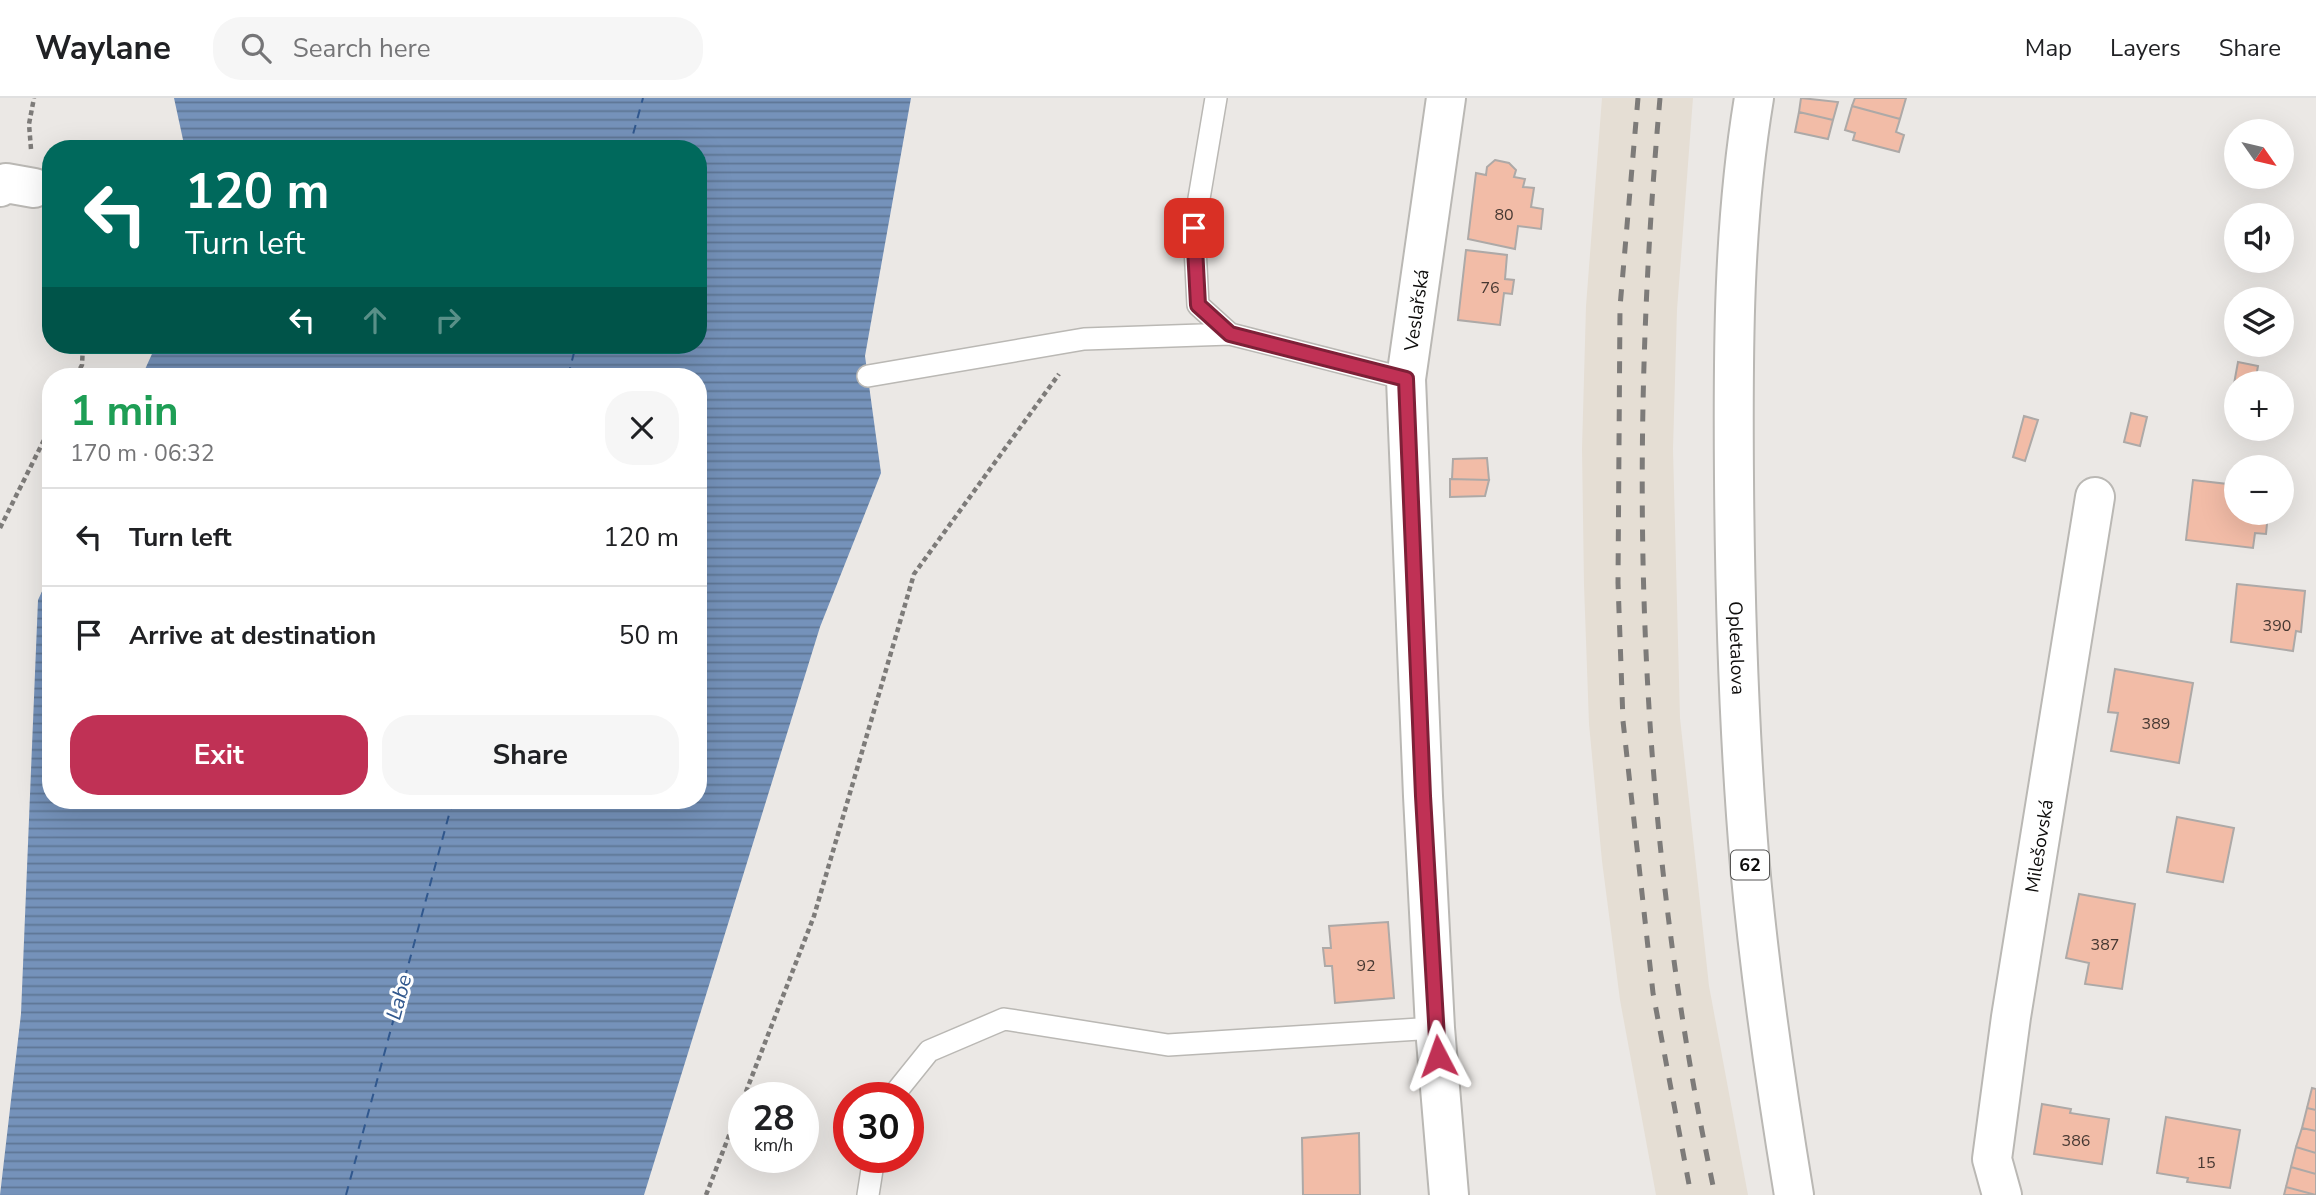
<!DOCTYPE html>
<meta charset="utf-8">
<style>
body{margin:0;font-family:"Nunito Sans",sans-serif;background:#f6f6f6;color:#202124;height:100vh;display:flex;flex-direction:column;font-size:26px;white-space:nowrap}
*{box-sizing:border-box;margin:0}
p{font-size:23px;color:#757577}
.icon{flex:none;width:38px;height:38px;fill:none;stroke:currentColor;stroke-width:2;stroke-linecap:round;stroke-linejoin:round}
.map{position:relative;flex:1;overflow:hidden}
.details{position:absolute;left:42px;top:270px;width:665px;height:441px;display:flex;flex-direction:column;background:#fff;border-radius:28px;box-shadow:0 7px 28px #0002}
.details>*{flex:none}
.hud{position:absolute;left:42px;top:42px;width:665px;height:214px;border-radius:28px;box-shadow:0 7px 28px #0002;background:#00695c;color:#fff;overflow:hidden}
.needle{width:46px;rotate:124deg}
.tools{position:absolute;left:2224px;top:21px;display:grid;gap:14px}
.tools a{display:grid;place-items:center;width:70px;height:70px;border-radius:50%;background:#fff;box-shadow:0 7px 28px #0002;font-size:35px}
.speed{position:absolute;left:728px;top:984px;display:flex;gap:14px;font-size:35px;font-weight:700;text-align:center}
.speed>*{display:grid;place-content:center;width:91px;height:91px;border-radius:50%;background:#fff;box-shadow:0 7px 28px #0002;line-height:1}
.speed small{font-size:18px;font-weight:400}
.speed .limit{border:10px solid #d22;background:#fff;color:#111}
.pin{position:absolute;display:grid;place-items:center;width:60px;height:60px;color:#fff;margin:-30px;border-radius:14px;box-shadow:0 4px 10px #0006}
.me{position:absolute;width:77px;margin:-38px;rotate:356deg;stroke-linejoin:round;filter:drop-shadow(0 0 5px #0008)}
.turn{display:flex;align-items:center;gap:24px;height:147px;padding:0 28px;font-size:32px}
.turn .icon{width:91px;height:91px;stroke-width:2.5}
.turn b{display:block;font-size:49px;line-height:60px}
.lanes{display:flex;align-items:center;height:66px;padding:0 28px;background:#0003;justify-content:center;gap:35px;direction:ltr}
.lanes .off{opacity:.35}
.round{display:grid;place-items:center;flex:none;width:74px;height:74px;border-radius:28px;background:#f6f6f6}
.overview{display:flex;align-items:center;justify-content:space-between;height:119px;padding:0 28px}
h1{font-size:42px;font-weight:700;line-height:52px;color:#1e9e55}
.cta{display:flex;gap:14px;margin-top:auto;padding:14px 28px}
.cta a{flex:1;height:80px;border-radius:28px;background:#c03155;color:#fff;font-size:28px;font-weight:700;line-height:80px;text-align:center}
.cta a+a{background:#f6f6f6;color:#202124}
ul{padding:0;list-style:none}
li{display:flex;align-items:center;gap:21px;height:98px;padding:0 28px;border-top:2px solid #e0e0e0}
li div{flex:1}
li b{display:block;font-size:26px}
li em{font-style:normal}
header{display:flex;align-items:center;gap:42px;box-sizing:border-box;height:98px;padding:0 35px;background:#fff;border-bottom:2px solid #e0e0e0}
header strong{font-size:33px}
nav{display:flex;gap:38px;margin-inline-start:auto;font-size:24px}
.search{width:490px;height:63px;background:#f6f6f6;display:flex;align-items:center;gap:18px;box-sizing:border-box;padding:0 24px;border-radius:28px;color:#757577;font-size:26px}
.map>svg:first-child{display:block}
.built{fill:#e5ded4}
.water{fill:url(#water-rules)}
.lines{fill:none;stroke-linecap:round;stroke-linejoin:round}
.ferry{stroke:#31588e;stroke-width:2;stroke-dasharray:9 7;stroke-linecap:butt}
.building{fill:#f2bca7;stroke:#ada9a7;stroke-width:2}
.service-casing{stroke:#bab8b4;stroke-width:24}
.minor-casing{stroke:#bab8b4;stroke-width:42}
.primary-casing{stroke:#bab8b4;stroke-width:42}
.path{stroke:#7d7b79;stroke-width:4.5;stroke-dasharray:5 3.5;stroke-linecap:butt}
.service{stroke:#fff;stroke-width:21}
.minor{stroke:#fff;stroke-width:38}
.primary{stroke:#fff;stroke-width:38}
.rail{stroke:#7d7b79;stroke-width:5;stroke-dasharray:12 12;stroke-linecap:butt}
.route-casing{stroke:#7d2037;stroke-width:18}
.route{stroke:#c03155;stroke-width:12}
.labels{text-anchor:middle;stroke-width:6;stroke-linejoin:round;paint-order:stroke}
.number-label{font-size:16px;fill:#463832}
.shield{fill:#fff;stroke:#565554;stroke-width:2}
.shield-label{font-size:18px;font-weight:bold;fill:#0d0c0b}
.street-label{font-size:19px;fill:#0d0c0b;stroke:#fff}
.water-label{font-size:21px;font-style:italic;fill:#31588e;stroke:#fff}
</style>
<header>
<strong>Waylane</strong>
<div class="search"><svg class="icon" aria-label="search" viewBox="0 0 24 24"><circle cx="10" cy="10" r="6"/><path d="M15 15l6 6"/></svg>Search here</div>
<nav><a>Map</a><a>Layers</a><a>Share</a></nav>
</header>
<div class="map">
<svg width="2316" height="1097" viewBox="0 0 2316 1097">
<defs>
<pattern id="water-rules" width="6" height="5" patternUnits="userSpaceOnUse" patternTransform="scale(1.75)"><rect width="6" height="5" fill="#7592ba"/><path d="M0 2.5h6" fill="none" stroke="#5e7695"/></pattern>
</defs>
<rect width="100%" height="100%" fill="#ebe8e5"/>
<path class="built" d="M1602,0H1693L1677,212L1673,351L1680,620L1709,888L1748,1097H1656L1620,902L1602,763L1589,626L1584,487L1582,351L1586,208Z"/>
<path class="water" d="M174,0H911L865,258L881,375L820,529L644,1097H0L21,916L38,502L51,474V702H698V278H142L156,247H698V51H185Z"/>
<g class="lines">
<path class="ferry" d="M629,51L643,0
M568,278L576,247
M346,1097L453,702"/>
</g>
<path class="building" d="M1801,0L1838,4L1833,22L1799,14Z
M1855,0H1906L1900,21L1852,8Z
M1852,8L1900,21L1896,34L1904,37L1899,54L1853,42L1855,35L1845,32Z
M1799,14L1833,22L1828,41L1795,34Z
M1495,62L1509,65L1516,72L1514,79L1525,81L1523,89L1534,90L1531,109L1543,111L1541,131L1518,128L1515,151L1468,141L1476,75L1486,77L1487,69Z
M1466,152L1507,157L1505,181L1514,182L1512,196L1504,195L1500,227L1458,222Z
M2238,264L2258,268L2255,285H2236V292L2233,291Z
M2131,315L2147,319L2140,348L2124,344Z
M2024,318L2038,322L2025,363L2013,359Z
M1487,360L1489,382L1452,381L1453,361Z
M1450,381L1489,382L1485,398L1450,399Z
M2193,382L2236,387V415H2268L2266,436L2255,435L2253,450L2186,442Z
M2237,486L2305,493L2301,534L2296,533L2293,553L2231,544Z
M2115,571L2193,585L2179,665L2111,653L2118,615L2108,614Z
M2177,719L2234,730L2223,784L2167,774Z
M2079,796L2135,806L2122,891L2085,886L2089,865L2066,860Z
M1388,824L1394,900L1335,905L1332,868H1325L1323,850H1331L1329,828Z
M2312,990L2316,991V1012L2307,1010Z
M2042,1006L2071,1011L2070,1015L2109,1021L2102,1066L2034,1056Z
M2307,1010L2316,1012V1033L2302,1030Z
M2166,1019L2240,1032L2230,1090L2187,1084L2188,1080L2157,1075Z
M2302,1030L2316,1033V1055L2296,1049Z
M1359,1035L1360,1097H1303L1302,1040Z
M2296,1049L2316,1055V1076L2291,1069Z
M2291,1069L2316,1076V1097L2286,1089Z
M2286,1089L2316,1097H2284Z"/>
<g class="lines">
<defs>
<path id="service" d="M1216,0L1194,130L1198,207L1230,236
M868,278L1084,241L1230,236L1406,281
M892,999L929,953L1004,921L1168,947L1435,930
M868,1097L874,1059"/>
<g id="minor">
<path d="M1446,0L1406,281L1423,698L1435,930L1449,1097"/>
<path d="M0,89L6,85L34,90"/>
<path id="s1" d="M2002,1097L1992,1061L2011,919L2095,399"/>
</g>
<g id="primary">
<path id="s2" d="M1754,0C1733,126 1733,254 1734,381C1735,510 1739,639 1750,768C1760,878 1776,988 1794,1097"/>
</g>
</defs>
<use href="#service" class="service-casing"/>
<use href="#minor" class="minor-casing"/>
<use href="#primary" class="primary-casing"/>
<path class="path" d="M31,51L29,26L34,0
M76,278L82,267L83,247
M0,430L51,328
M706,1097L814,818L914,476L1059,276"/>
<use href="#service" class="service"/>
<use href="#minor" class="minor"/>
<use href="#primary" class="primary"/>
<path class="rail" d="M1638,0L1620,209L1618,485L1623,623L1653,895L1691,1097
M1660,0C1627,372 1637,731 1715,1097"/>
</g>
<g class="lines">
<defs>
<path id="route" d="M1194,130L1198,207L1230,236L1406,281L1423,698L1438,958"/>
</defs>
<use href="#route" class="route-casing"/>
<use href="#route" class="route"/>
</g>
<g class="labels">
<g class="number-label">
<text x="1504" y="122">80</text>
<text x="1490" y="195">76</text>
<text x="2277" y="533">390</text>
<text x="2156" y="631">389</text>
<text x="2105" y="852">387</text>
<text x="1366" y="873">92</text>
<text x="2076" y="1048">386</text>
<text x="2206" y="1070">15</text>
</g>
<rect class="shield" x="1731" y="752.5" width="38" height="29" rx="5"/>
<g class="shield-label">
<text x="1750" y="773">62</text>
</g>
<g class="street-label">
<text transform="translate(1416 212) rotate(-82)" y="7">Veslařská</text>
<text dy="7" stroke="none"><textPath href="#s2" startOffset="551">Opletalova</textPath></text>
<text dy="7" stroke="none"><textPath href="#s1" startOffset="354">Milešovská</textPath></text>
</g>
<g class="water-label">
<text transform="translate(399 899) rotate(-75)" y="7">Labe</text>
</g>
</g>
</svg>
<div class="tools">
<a><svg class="needle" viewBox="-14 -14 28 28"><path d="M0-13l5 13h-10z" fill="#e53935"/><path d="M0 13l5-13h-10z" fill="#757577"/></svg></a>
<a><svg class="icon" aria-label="sound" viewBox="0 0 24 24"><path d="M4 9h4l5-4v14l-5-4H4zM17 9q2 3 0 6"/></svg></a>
<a><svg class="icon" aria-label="layers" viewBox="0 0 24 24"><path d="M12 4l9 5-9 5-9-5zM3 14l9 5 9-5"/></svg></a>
<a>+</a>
<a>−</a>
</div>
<div class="speed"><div>28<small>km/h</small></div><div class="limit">30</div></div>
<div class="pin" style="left:1194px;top:130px;background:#d93025"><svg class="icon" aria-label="arrive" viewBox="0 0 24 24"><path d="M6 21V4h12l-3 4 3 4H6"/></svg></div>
<svg class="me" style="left:1438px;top:958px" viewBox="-20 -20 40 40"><path d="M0-17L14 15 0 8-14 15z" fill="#c03155" stroke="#fff" stroke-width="4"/></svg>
<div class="hud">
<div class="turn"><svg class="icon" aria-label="left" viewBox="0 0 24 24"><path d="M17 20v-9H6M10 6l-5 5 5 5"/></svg><div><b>120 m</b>Turn left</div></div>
<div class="lanes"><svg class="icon" aria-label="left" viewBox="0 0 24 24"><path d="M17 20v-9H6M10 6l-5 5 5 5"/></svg><svg class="icon off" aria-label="ahead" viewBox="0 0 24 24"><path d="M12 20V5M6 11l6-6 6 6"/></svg><svg class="icon off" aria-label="right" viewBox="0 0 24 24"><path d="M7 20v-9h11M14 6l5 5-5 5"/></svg></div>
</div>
<section class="details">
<div class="overview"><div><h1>1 min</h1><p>170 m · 06:32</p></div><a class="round"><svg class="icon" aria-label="close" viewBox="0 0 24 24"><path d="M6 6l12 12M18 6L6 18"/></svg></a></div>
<ul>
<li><svg class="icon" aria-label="left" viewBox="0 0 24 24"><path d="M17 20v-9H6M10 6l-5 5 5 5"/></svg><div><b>Turn left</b></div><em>120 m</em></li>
<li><svg class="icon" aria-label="arrive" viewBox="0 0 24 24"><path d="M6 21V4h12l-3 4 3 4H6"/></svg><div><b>Arrive at destination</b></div><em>50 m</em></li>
</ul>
<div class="cta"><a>Exit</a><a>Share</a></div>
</section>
</div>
